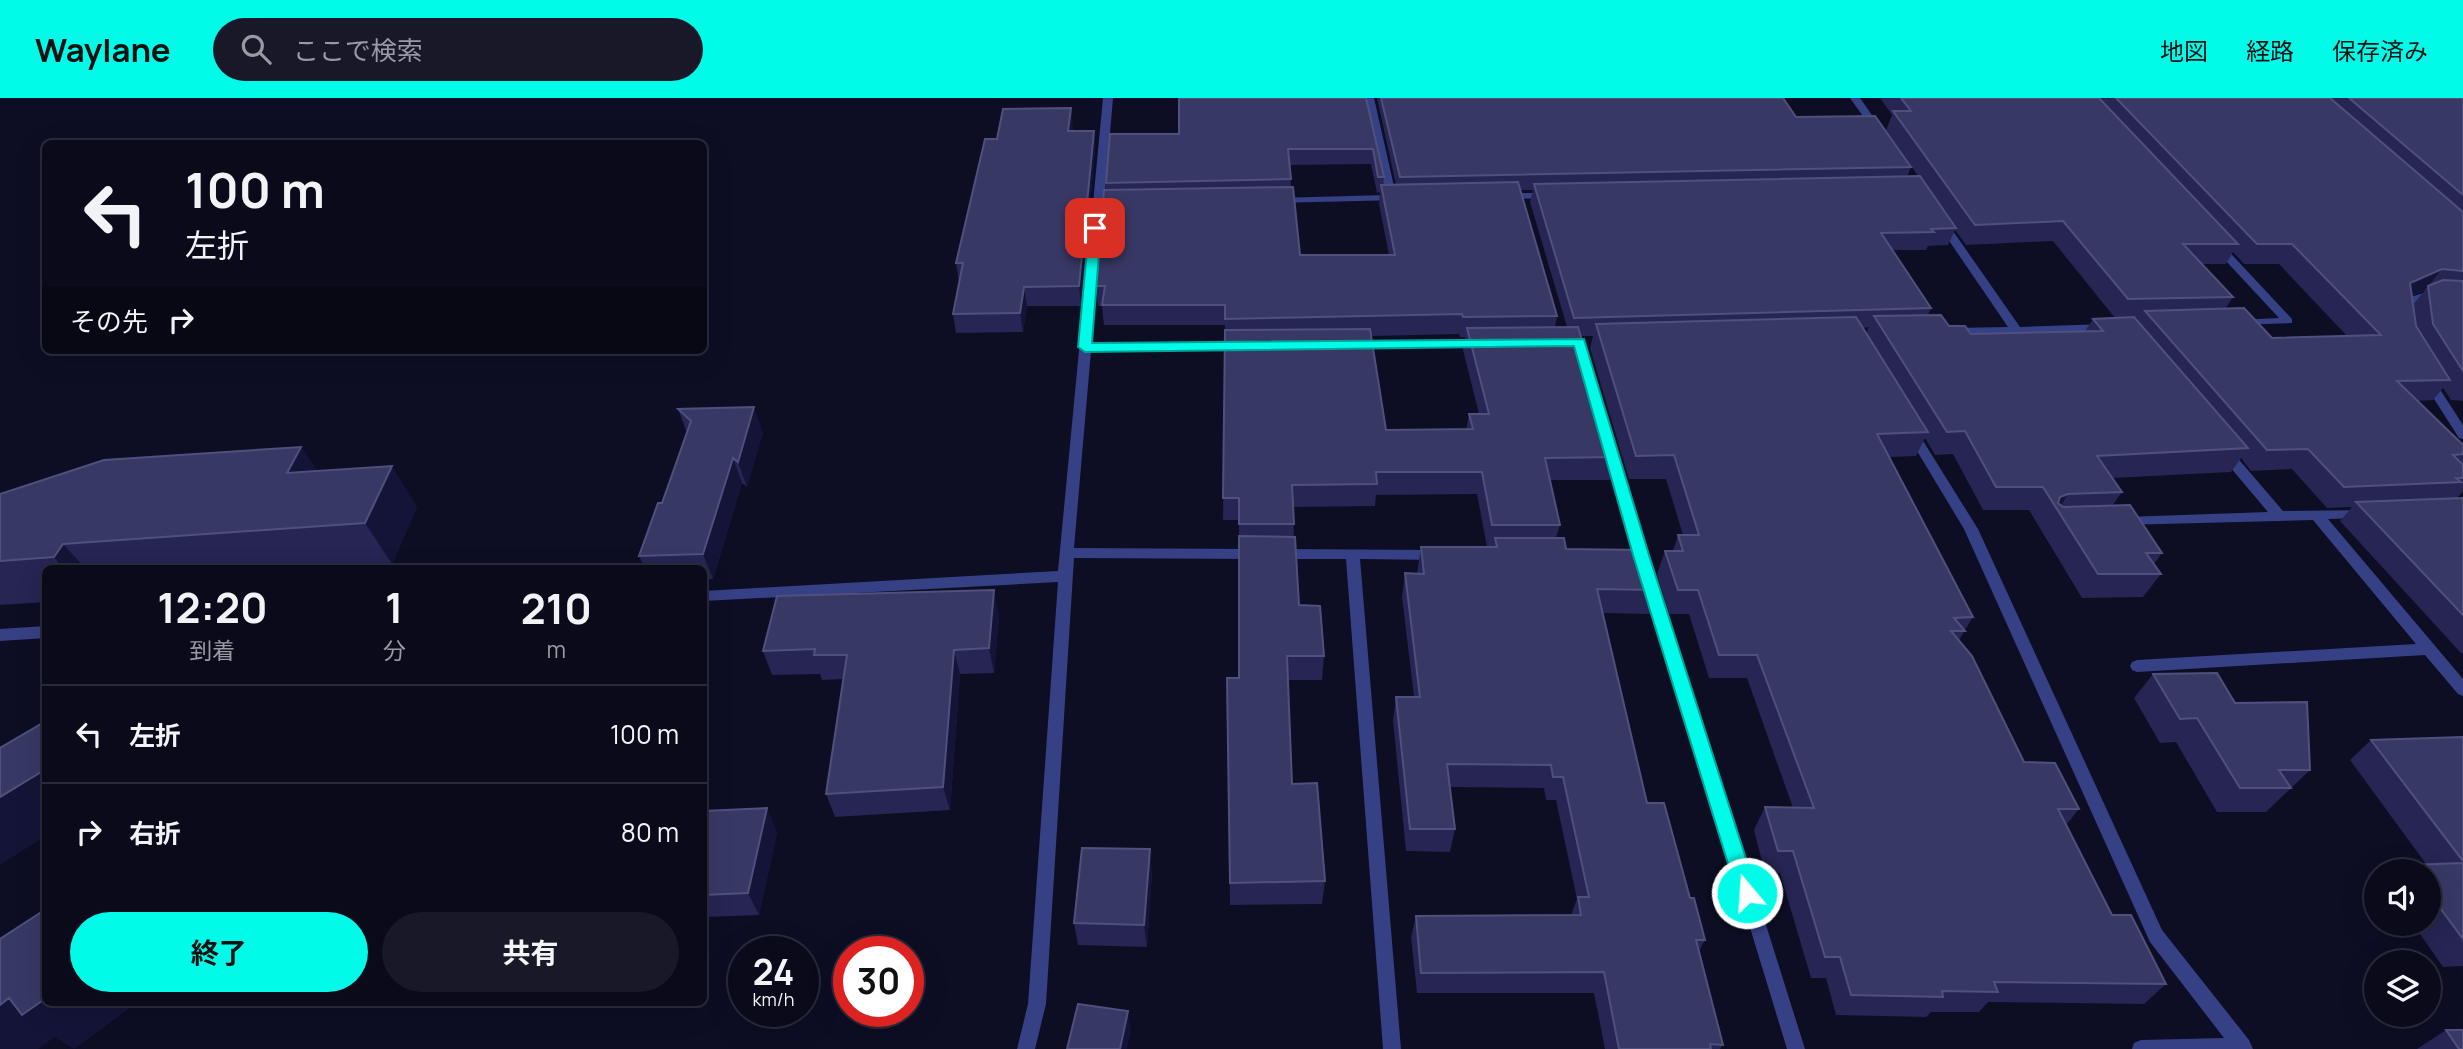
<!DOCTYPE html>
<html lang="ja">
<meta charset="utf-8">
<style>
body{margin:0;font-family:Manrope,"Noto Sans JP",sans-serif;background:#181828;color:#f1f3f6;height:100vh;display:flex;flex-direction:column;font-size:26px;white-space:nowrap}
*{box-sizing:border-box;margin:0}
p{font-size:23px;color:#999aa3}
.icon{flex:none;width:38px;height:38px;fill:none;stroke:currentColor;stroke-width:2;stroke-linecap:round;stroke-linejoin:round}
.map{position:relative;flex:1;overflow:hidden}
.details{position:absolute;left:42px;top:467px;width:665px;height:441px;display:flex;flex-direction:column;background:#0a0a1b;border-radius:10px;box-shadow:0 7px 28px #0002,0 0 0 2px #2a2b3a}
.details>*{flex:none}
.guide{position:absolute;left:42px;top:42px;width:665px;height:214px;border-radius:10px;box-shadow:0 7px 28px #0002,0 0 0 2px #2a2b3a;background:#0a0a1b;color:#f1f3f6;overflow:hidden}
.controls{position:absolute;left:2364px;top:761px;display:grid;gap:14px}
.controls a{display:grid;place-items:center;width:77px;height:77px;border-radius:50%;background:#0a0a1b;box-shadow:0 7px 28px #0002,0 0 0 2px #2a2b3a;font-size:35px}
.speed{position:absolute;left:728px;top:838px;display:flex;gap:14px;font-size:35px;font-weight:700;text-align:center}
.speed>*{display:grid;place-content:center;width:91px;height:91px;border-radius:50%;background:#0a0a1b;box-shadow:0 7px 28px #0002,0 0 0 2px #2a2b3a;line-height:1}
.speed small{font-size:18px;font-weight:400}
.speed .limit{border:10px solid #d22;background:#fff;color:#111}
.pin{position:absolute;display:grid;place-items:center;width:60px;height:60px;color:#fff;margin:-30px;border-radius:14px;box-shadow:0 4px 10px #0006}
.me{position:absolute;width:77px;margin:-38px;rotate:342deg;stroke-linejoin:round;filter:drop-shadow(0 0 5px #0008)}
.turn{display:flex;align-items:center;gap:24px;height:147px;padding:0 28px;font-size:32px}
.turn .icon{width:91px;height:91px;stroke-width:2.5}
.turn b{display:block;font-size:49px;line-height:60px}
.then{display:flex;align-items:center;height:66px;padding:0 28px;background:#0003;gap:14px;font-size:26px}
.eta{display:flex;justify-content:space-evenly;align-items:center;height:119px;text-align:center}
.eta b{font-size:42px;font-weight:700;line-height:49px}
.action{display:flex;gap:14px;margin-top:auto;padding:14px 28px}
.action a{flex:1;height:80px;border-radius:42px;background:#00fbe9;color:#111;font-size:28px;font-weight:700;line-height:80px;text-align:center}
.action a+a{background:#181828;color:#f1f3f6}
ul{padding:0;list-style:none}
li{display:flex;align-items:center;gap:21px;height:98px;padding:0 28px;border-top:2px solid #2a2b3a}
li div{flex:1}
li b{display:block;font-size:26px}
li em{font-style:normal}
header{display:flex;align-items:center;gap:42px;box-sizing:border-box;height:98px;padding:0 35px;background:#00fbe9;color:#111}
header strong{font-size:33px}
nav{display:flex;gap:38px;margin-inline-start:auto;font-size:24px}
.search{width:490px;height:63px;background:#181828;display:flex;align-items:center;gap:18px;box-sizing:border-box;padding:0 24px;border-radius:38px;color:#999aa3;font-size:26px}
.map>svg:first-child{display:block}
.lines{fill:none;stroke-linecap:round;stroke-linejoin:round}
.minor{fill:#364085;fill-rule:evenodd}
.wall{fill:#262553;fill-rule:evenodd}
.shaded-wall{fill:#141438}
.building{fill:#383865;stroke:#50507e;stroke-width:2}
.route{fill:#00fbe9;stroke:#00a397;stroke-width:2}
</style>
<header>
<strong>Waylane</strong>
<div class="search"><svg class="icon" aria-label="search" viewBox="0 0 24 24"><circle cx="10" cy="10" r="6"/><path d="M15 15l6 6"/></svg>ここで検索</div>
<nav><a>地図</a><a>経路</a><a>保存済み</a></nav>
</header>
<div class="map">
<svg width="2463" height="951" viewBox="0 0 2463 951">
<rect width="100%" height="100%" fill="#0d0d24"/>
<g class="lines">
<path class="minor" d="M1103,0H1113L1092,245L1241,244L1247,248L1241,252L1091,253L1074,450L1256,451L1263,456L1256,461L1074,460L1046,906L1035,951H1017L1028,906L1058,484L704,503V493L1058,473Z
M1364,0H1374L1396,97L1401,98V102L1273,105V101L1277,100L1386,97Z
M1850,0H1860L1883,33L1881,35H1875Z
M1505,95H1551L1556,98L1551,101L1501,100L1500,98Z
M1942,122L1946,123L2020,229L2106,226L2112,230L2106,234L1947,237V231L1951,230L2008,229L1937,125Z
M2216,143L2220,144L2292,221V225L2234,227V223L2238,222L2279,220L2212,148V144Z
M2426,194L2463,195V201L2427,200L2409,207L2407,213H2399L2397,211L2399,203Z
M1483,241L1487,242V248L1356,250L1350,246L1356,242Z
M2428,278L2432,279L2463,327V341L2459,340L2422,282Z
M1911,329L1915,330L1978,431L2162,832L2249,942L2253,951H2132L2134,945L2141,942L2224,940L2150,844L1964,431L1905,333Z
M1609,343L1615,347L1805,951H1787L1603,347Z
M2224,349L2229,350L2283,413L2368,412L2370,415L2368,418L2363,420L2328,421L2463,581V598L2458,596L2425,557L2137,574L2132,572L2130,568L2132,564L2137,562L2416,546L2313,422L2120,427L2118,424L2120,421L2125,419L2268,414L2219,356L2218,353L2219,350Z
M1280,451L1438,452L1445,457L1438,462L1360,461L1401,951H1383L1346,461H1280L1273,456Z
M46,528V540L0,543V531Z"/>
</g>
<path class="wall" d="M1366,0L1384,79L1383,87H1396L1377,0H1783L1796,19L1911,69L1907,79L1918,78L1886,32L1892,17L1880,0H2463V303L2451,302L2443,290L2433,302L2417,303L2463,347V393L2457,400H2463V555H2461L2340,423L2352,409L2327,410L2292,371L2251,373L2241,360L2231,374L2112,380L2122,394L2112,408L2162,455L2154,466L2161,476L2143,499L2082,500L2029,412H1983L1953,356L1935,357L1925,340L1916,358L1889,359L1973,519L1959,542L2024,664L2079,711L2066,727L2112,817L2166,886L2144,906L1988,904L1979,914H1931L1926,919L1836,917L1826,880H1811L1780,775H1765L1754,732L1765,709L1793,710L1747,580H1709L1689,516H1669L1657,476L1665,453H1673L1678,437H1683L1666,381H1629L1590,250L1593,238H1581L1617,359L1610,382H1550L1560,427L1556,440L1566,451L1658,492L1650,516L1603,515L1647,705L1690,800L1705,842L1699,853L1723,947L1720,951H1605L1594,895H1417L1411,839L1416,818L1571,817L1577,801L1556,702H1546L1544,690L1450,689L1455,731L1450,754L1406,753L1393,623L1396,599H1414L1402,499L1405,475H1417L1421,449H1493H1487L1477,396L1376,397L1375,408L1293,409L1294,439L1299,507L1324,558L1322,582H1288L1292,686L1325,783L1322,806L1230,807L1227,580H1239V422H1223L1225,227H1104L1102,208H1098L1096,188L1106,92V85L1179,36ZM1371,66L1377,95L1380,94L1379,106L1389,157H1300L1291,89L1290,67ZM1521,92H1533L1530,104L1567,229H1555L1557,218ZM1955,132L1966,147L2053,143L2115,220L2093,221L2085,233L1971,236L1949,228L1928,217L1931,210L1892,152H1926L1928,148L1948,147ZM2233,154L2244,166H2279L2347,238L2272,240L2225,211L2233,199L2202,166H2226ZM2425,192L2413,207L2412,198ZM1869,229L1866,235L1863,230ZM1459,236L1460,239H1465L1463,252L1479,316H1469L1466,332H1386L1371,238Z
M1073,29L1072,33H1094L1095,51L1081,208H1027L1023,234L956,235L953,216L959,184L956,165L997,41Z
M678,311L763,334L747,389L742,385L713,481H704V471H645L639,458L662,405L687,335Z
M301,349L317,373L417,409L392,466L328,471H46V504L0,507V396Z
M999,517L994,575L960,576L950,712L835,719L826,696L843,581L822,582L820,576L772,577L763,553Z
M2153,576L2235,605L2310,672L2266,714H2217L2176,644L2160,645L2134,600Z
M2463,639V868L2443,869L2413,826H2429V774H2400L2409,767L2426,766L2350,662L2371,642Z
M704,713L777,734L759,817L704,819Z
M1152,774L1147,849L1078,847L1074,825Z
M2446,932L2463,951H2417Z"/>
<path class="shaded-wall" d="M1071,10L1073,29L1070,52L1068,33Z
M1094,33L1095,51L1081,208L1079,188Z
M2442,171L2425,192L2394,205L2410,185Z
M1024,189L1027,208L1023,234L1020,215Z
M754,309L763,334L747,389L738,364Z
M301,349L329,390L287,375Z
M733,360L742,385L713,481L703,456Z
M392,368L417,409L392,466L365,425Z
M2068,396L2058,412L2055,408L2060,399Z
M63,446L86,471H64L54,459Z
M994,492L999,517L994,575L989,550Z
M954,552L960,576L950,712L943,689Z
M46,671V738L0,767V699Z
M767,710L777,734L759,817L748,795Z
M1150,751L1152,774L1147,849L1144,827Z
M9,900H46V905H137L74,951L55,939L38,951H0V907Z
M1128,913L1131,933L1127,951H1120Z"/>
<path class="building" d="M1179,0H1366L1384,79H1378L1373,51H1288L1291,81L1106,85L1110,36H1179Z
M1381,0H1783L1796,19L1875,18L1911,69L1400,79Z
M1901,0H2099L2238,146H2183L2233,199L2128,201L2063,123L1975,127L1893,13H1911Z
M2116,0H2330L2463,114V173L2442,171L2410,185L2416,228L2450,282L2397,283L2463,347V356L2453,357L2463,367V380H2456L2461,384L2344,389L2308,351L2267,352L2145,213L2244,210L2272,240L2381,237L2292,146H2257Z
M2349,0H2463V97Z
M1071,10L1068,33H1094L1079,188L1024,189L1020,215L953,216L963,165H956L985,41H997L1003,11Z
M1920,78L1956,130L1931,131L1934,134L1881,135L1931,210L1574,220L1534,86Z
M1518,84L1557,218L1463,219L1462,216L1225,221V207H1102L1105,188H1096L1104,92L1293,89L1300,157H1395L1381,87Z
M2443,182L2463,183V273L2433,226L2428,188Z
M1941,217L1949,228H1965L1971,236L2103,233L2093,221L2134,219L2248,350L2097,358L2122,394L2068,396L2060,399L2058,405L2063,409L2130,407L2162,455H2146L2161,476H2098L2043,389H1996L1965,333L1947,334L1874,218Z
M1856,219L1928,334L1877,336L1973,519L1954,520L1965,533H1951L1972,558L2024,664L2055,665L2079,711H2058L2112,817H2131L2166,886L1994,884L1998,894L1942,893L1943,899L1851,897L1840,859H1825L1793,753H1778L1765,709L1814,710L1757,557H1719L1698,492H1678L1665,453H1683L1678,437H1699L1674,357L1636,358L1596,226Z
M1578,229L1617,359L1545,360L1560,427H1492L1482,374H1376L1377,386L1292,387L1294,426H1239V400H1223L1225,232L1370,231L1386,332L1473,331L1469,316H1489L1467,230Z
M754,309L738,364L733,360L703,456L639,458L658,405H662L691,323L678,311Z
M301,349L287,375L392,368L365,425L63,446L54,459L0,463V396L104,362Z
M2463,400V517L2356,404Z
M1239,438L1295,439L1299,507L1320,508L1324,558H1287L1292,686L1317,685L1325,783L1230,785L1227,580H1239Z
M1495,440H1564L1566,451L1645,452L1658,492L1597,491L1647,705H1664L1690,800H1694L1705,842H1696L1723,947L1710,946L1711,951H1619L1604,874L1421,875L1416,818L1581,817L1578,799H1589L1563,679H1553L1551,667L1447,666L1455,731H1410L1396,599H1420L1405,475L1424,476L1421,449H1497Z
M994,492L989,550L954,552L943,689L826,696L847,557H814L815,551L763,553L777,498Z
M2217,575L2235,605L2307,604L2310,672H2279L2291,690H2240L2197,620L2180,621L2153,576Z
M46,623V671L0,699V650Z
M2463,639V763L2371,642Z
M767,710L748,795L704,797V713Z
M1082,750L1150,751L1144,827L1074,825Z
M2463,765V841L2429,795V774H2414L2409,767Z
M46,811V900L22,917L9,900L0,907V841Z
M1078,906L1128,913L1120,951H1067Z
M2446,932H2463V951H2459Z"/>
<path class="route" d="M1095,127L1101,130L1092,245L1584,241L1649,457L1757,795L1754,801L1747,804L1740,801L1737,795L1633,457L1574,248L1085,254L1078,249L1089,130Z"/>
</svg>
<div class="controls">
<a><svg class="icon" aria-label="sound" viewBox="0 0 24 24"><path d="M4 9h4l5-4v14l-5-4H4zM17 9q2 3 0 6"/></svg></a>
<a><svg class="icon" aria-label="layers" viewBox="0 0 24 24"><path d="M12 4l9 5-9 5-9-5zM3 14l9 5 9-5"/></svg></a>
</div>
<div class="speed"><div>24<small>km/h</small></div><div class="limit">30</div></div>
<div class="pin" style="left:1095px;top:130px;background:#d93025"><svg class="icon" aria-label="arrive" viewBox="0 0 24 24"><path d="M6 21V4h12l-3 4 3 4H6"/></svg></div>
<svg class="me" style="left:1747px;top:795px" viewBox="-20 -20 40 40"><circle r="17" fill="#00fbe9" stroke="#fff" stroke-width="3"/><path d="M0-11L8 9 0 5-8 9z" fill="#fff"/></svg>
<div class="guide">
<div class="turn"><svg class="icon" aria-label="left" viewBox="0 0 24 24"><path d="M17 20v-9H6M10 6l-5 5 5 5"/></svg><div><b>100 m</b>左折</div></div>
<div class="then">その先<svg class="icon" aria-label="right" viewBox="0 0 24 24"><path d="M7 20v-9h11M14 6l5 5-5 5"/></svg></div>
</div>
<section class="details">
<div class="eta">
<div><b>12:20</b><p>到着</p></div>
<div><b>1</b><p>分</p></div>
<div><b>210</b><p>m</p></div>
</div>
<ul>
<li><svg class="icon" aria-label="left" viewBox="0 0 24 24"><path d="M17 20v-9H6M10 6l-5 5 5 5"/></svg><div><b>左折</b></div><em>100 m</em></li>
<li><svg class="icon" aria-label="right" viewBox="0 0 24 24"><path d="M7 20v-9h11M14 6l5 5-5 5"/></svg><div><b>右折</b></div><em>80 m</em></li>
</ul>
<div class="action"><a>終了</a><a>共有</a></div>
</section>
</div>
